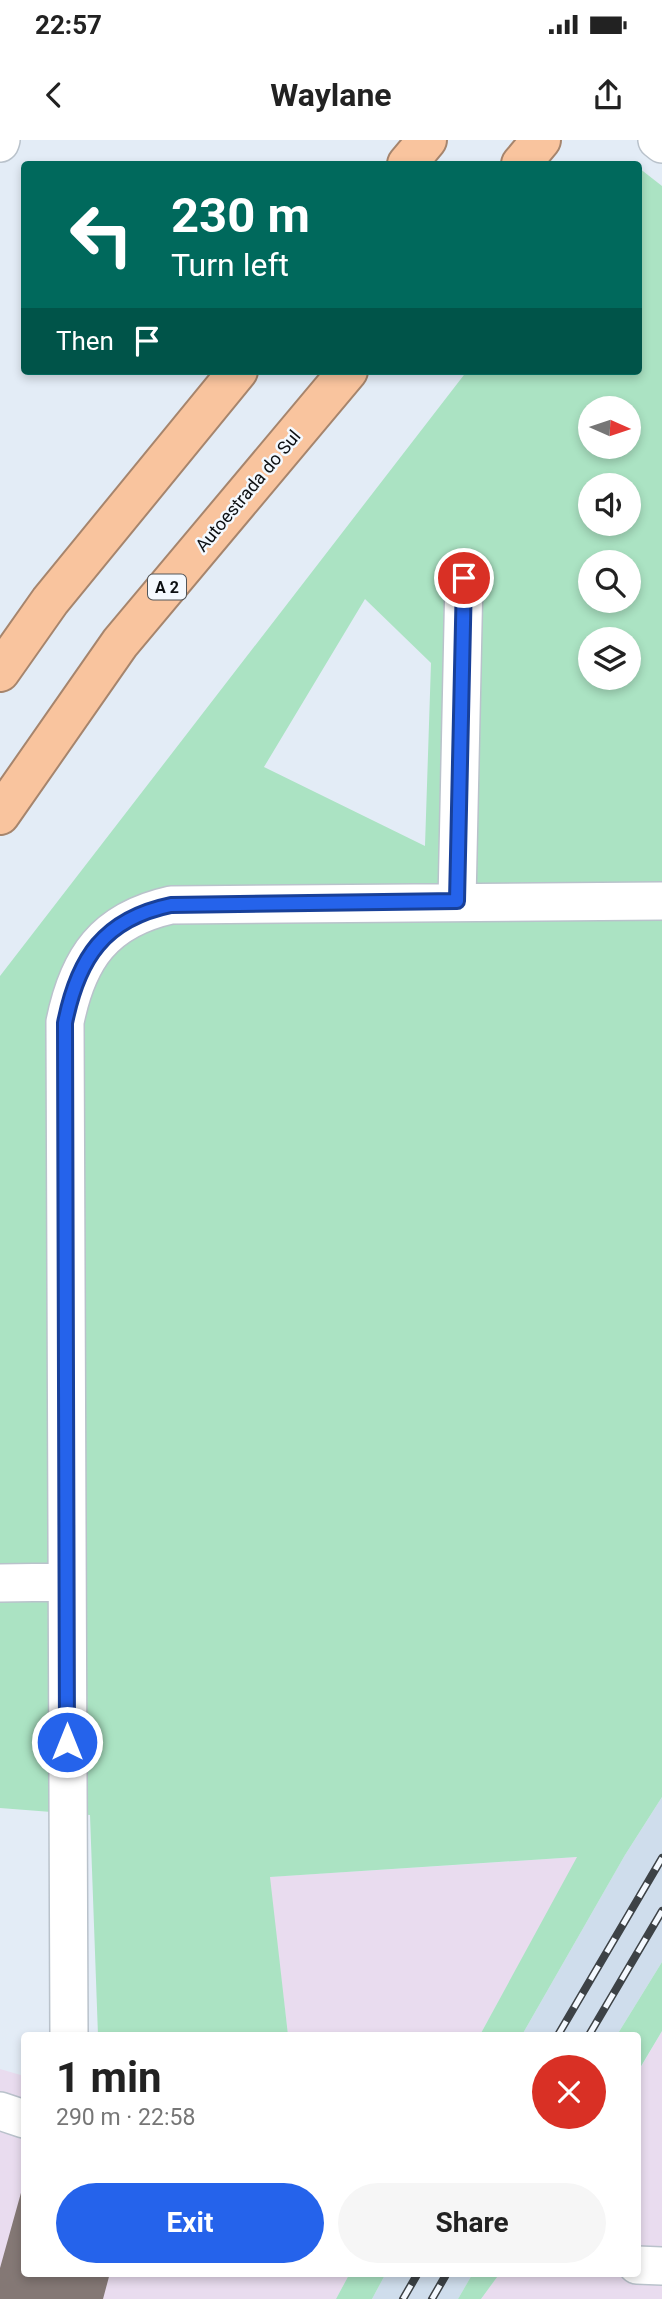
<!DOCTYPE html>
<meta charset="utf-8">
<style>
body{margin:0;font-family:Roboto,sans-serif;background:#f6f6f6;color:#222;height:100vh;display:flex;flex-direction:column;font-size:26px;white-space:nowrap}
*{box-sizing:border-box;margin:0}
p{font-size:23px;color:#767676}
.icon{flex:none;width:38px;height:38px;fill:none;stroke:currentColor;stroke-width:2;stroke-linecap:round;stroke-linejoin:round}
.map{position:relative;flex:1;overflow:hidden}
.side{position:absolute;left:21px;top:1892px;width:620px;height:245px;display:flex;flex-direction:column;background:#fff;border-radius:7px;box-shadow:0 4px 10px #0003}
.side>*{flex:none}
.banner{position:absolute;left:21px;top:21px;width:621px;height:214px;border-radius:7px;box-shadow:0 4px 10px #0003;background:#00695c;color:#fff;overflow:hidden}
.needle{width:46px;rotate:93deg}
.buttons{position:absolute;left:578px;top:256px;display:grid;gap:14px}
.buttons a{display:grid;place-items:center;width:63px;height:63px;border-radius:50%;background:#fff;box-shadow:0 4px 10px #0003;font-size:35px}
.pin{position:absolute;display:grid;place-items:center;width:60px;height:60px;color:#fff;margin:-30px;border:4px solid #fff;border-radius:50%;box-shadow:0 2px 7px #0007}
.me{position:absolute;width:77px;margin:-38px;rotate:0deg;stroke-linejoin:round;filter:drop-shadow(0 0 5px #0008)}
.turn{display:flex;align-items:center;gap:24px;height:147px;padding:0 35px;font-size:32px}
.turn .icon{width:91px;height:91px;stroke-width:2.5}
.turn b{display:block;font-size:49px;line-height:60px}
.then{display:flex;align-items:center;height:66px;padding:0 35px;background:#0003;gap:14px;font-size:26px}
.round{display:grid;place-items:center;flex:none;width:74px;height:74px;border-radius:37px;background:#f6f6f6}
.head{display:flex;align-items:center;justify-content:space-between;height:119px;padding:0 35px}
h1{font-size:42px;font-weight:700;line-height:52px}
.primary-button{display:flex;gap:14px;margin-top:auto;padding:14px 35px}
.primary-button a{flex:1;height:80px;border-radius:42px;background:#2563eb;color:#fff;font-size:28px;font-weight:700;line-height:80px;text-align:center}
.primary-button a+a{background:#f6f6f6;color:#222}
.status{display:flex;justify-content:space-between;align-items:center;height:49px;padding:0 35px;background:#fff;direction:ltr}
.status svg{height:19px;fill:currentColor}
header{display:flex;justify-content:space-between;align-items:center;height:91px;padding:0 35px;background:#fff;font-size:32px;font-weight:700}
.map>svg:first-child{display:block}
.industrial{fill:#e9dcef}
.built{fill:#cfddec}
.green{fill:#abe3c3;fill-rule:evenodd}
.building{fill:#847875}
.lines{fill:none;stroke-linecap:round;stroke-linejoin:round}
.minor-casing{stroke:#b9c2cb;stroke-width:40}
.highway-casing{stroke:#a6856d;stroke-width:42}
.minor{stroke:#fff;stroke-width:37}
.highway{stroke:#f9c49e;stroke-width:38}
.rail-casing{stroke:#3d4246;stroke-width:8}
.rail{stroke:#f4f9ff;stroke-width:5;stroke-dasharray:16;stroke-linecap:butt}
.route-casing{stroke:#184099;stroke-width:18}
.route{stroke:#2563eb;stroke-width:12}
.labels{text-anchor:middle;stroke-width:5;stroke-linejoin:round;paint-order:stroke}
.shield{fill:#f4f9ff;stroke:#52565a;stroke-width:2}
.shield-label{font-size:16px;font-weight:bold;fill:#0d1013}
.street-label{font-size:18px;fill:#0d1013;stroke:#f4f9ff}
</style>
<div class="status"><b>22:57</b><svg viewBox="0 0 49 12"><path d="M0 12V9h3v3zM5 12V6h3v6zM10 12V3h3v9zM15 12V0h3v12zM26 1h20v11H26zM47 4h2v5h-2z"/></svg></div>
<header><svg class="icon" aria-label="back" viewBox="0 0 24 24"><path d="M15 5l-7 7 7 7"/></svg>Waylane<svg class="icon" aria-label="share" viewBox="0 0 24 24"><path d="M12 15V3M7 8l5-5 5 5M5 13v7h14v-7"/></svg></header>
<div class="map">
<svg width="662" height="2159" viewBox="0 0 662 2159">
<rect width="100%" height="100%" fill="#e3ecf6"/>
<path class="industrial" d="M578,1717L480,1895H288L269,1737Z
M662,1891V2159H481L500,2133H637V1934Z
M0,1929L24,1936V2133H350L336,2159H0Z"/>
<path class="built" d="M662,1657V1822L617,1895H522L625,1715Z
M386,2133H473L458,2159H372Z"/>
<path class="green" d="M639,28L662,46V1657L625,1715L522,1895H480L577,1717L270,1737L288,1895H98L90,1675L0,1668V836L467,231H639ZM590,268H628V306H590ZM590,345H628V383H590ZM590,422H628V460H590ZM365,459L431,523L425,706L264,627ZM590,499H628V537H590Z
M662,1822V1891L637,1933V1895H617Z
M350,2133H386L372,2159H336Z
M473,2133H500L481,2159H458Z"/>
<path class="building" d="M24,2042V2133H110L103,2159H0V2128Z"/>
<g class="lines">
<defs>
<path id="minor" d="M657,0L662,4
M0,3L1,0
M457,761L464,438
M0,1443L66,1442
M69,1895L65,882C78,818 104,780 171,765L662,761
M0,1971L24,1979
M637,2125L662,2126"/>
<path id="highway" d="M407,24L427,0
M521,24L541,0
M0,532L50,461L238,231
M0,675L120,503L348,231"/>
</defs>
<use href="#minor" class="minor-casing"/>
<use href="#highway" class="highway-casing"/>
<use href="#minor" class="minor"/>
<use href="#highway" class="highway"/>
<defs>
<path id="rail" d="M558,1895L662,1718
M589,1895L662,1771
M403,2159L418,2133
M432,2159L447,2133"/>
</defs>
<use href="#rail" class="rail-casing"/>
<use href="#rail" class="rail"/>
</g>
<g class="lines">
<defs>
<path id="route" d="M67,1602L65,883C78,818 104,779 171,765L457,761L464,438"/>
</defs>
<use href="#route" class="route-casing"/>
<use href="#route" class="route"/>
</g>
<g class="labels">
<rect class="shield" x="148" y="434.5" width="38" height="25" rx="5"/>
<g class="shield-label">
<text x="167" y="453">A 2</text>
</g>
<g class="street-label">
<text transform="translate(248 351) rotate(-50)" y="6">Autoestrada do Sul</text>
</g>
</g>
</svg>
<div class="buttons">
<a><svg class="needle" viewBox="-14 -14 28 28"><path d="M0-13l5 13h-10z" fill="#e53935"/><path d="M0 13l5-13h-10z" fill="#767676"/></svg></a>
<a><svg class="icon" aria-label="sound" viewBox="0 0 24 24"><path d="M4 9h4l5-4v14l-5-4H4zM17 9q2 3 0 6"/></svg></a>
<a><svg class="icon" aria-label="search" viewBox="0 0 24 24"><circle cx="10" cy="10" r="6"/><path d="M15 15l6 6"/></svg></a>
<a><svg class="icon" aria-label="layers" viewBox="0 0 24 24"><path d="M12 4l9 5-9 5-9-5zM3 14l9 5 9-5"/></svg></a>
</div>
<div class="pin" style="left:464px;top:438px;background:#d93025"><svg class="icon" aria-label="arrive" viewBox="0 0 24 24"><path d="M6 21V4h12l-3 4 3 4H6"/></svg></div>
<svg class="me" style="left:67px;top:1602px" viewBox="-20 -20 40 40"><circle r="17" fill="#2563eb" stroke="#fff" stroke-width="3"/><path d="M0-11L8 9 0 5-8 9z" fill="#fff"/></svg>
<div class="banner">
<div class="turn"><svg class="icon" aria-label="left" viewBox="0 0 24 24"><path d="M17 20v-9H6M10 6l-5 5 5 5"/></svg><div><b>230 m</b>Turn left</div></div>
<div class="then">Then<svg class="icon" aria-label="arrive" viewBox="0 0 24 24"><path d="M6 21V4h12l-3 4 3 4H6"/></svg></div>
</div>
<section class="side">
<div class="head"><div><h1>1 min</h1><p>290 m · 22:58</p></div><a class="round" style="background:#d93025;color:#fff"><svg class="icon" aria-label="close" viewBox="0 0 24 24"><path d="M6 6l12 12M18 6L6 18"/></svg></a></div>
<div class="primary-button"><a>Exit</a><a>Share</a></div>
</section>
</div>
